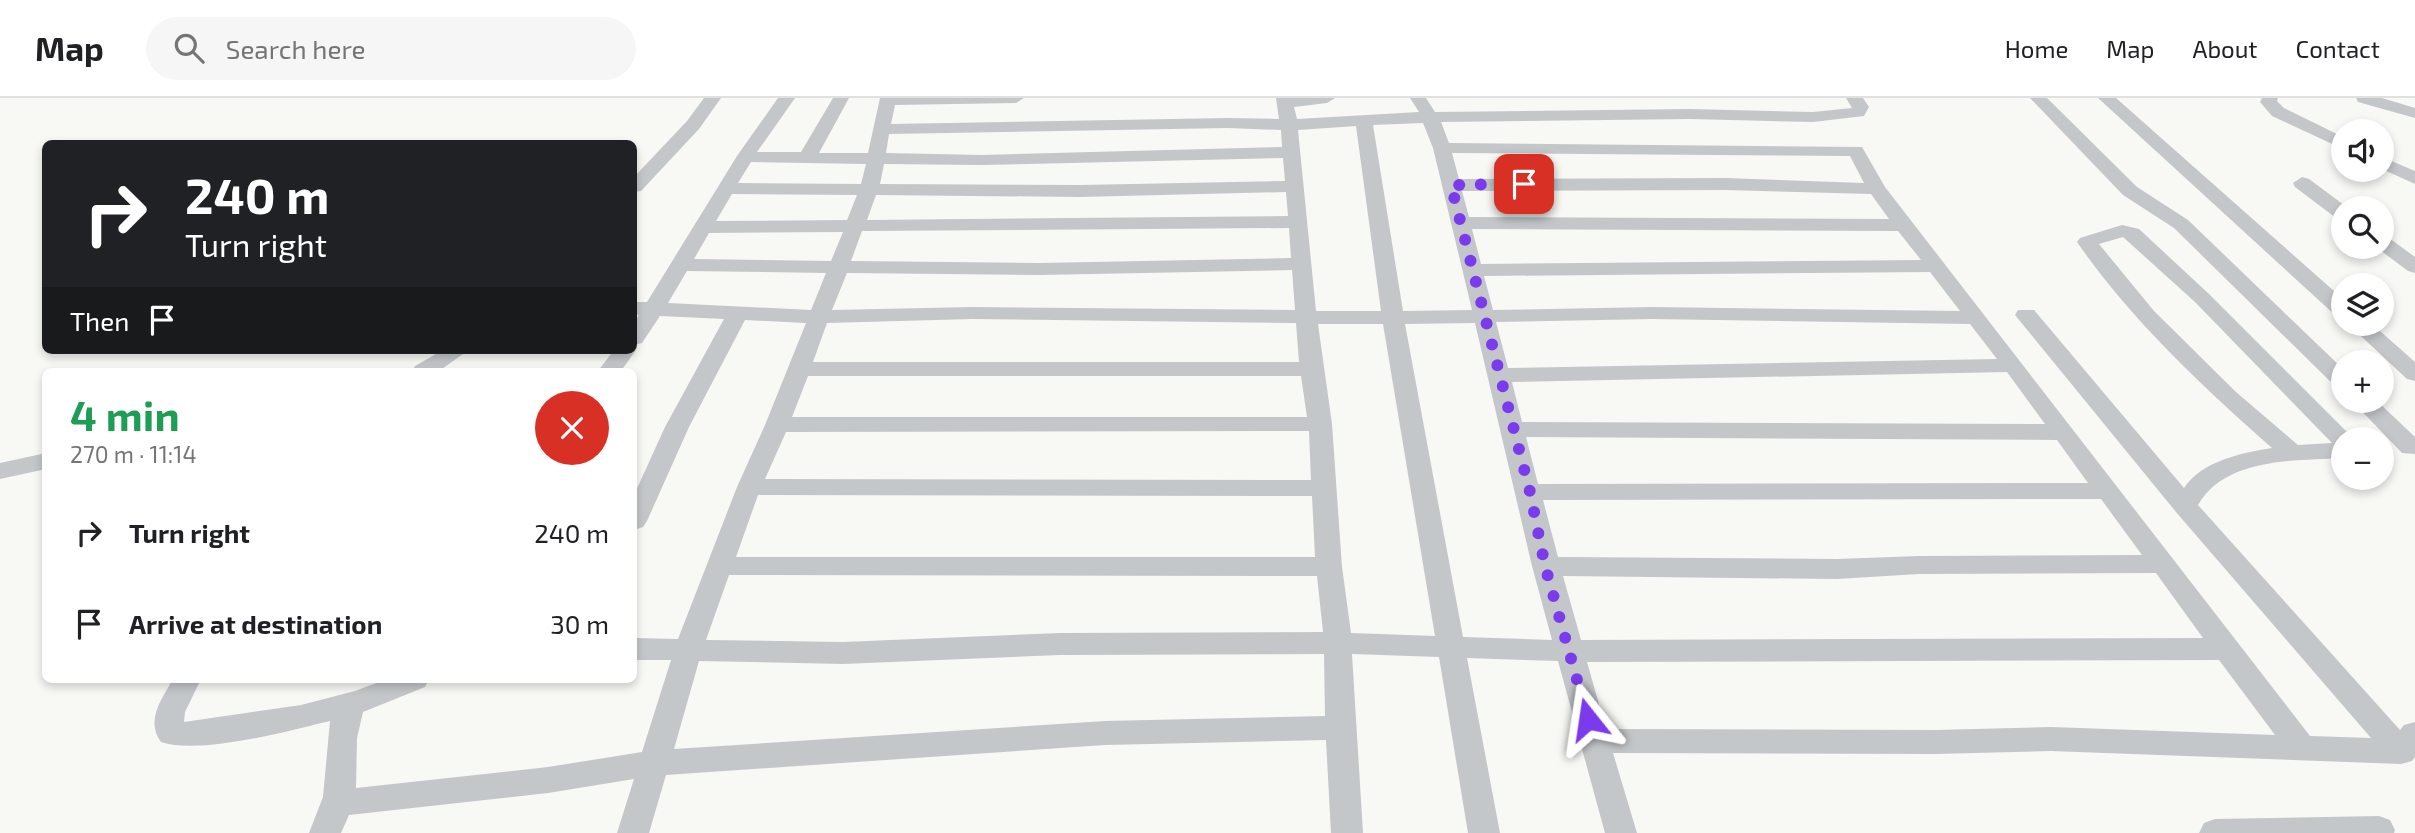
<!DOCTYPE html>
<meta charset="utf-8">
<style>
body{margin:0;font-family:"Exo 2",sans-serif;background:#f6f6f6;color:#202124;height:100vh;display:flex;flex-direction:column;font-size:26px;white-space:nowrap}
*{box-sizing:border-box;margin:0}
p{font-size:23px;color:#757577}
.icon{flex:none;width:38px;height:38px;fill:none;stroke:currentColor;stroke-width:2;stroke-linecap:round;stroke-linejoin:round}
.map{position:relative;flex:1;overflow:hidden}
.drawer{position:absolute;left:42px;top:270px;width:595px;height:315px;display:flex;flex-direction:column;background:#fff;border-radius:10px;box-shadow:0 4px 10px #0003}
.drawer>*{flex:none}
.hud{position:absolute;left:42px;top:42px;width:595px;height:214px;border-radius:10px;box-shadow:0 4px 10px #0003;background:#202124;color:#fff;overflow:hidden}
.fabs{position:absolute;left:2331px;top:21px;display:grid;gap:14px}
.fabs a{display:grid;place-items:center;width:63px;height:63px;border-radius:50%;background:#fff;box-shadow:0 4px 10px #0003;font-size:35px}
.pin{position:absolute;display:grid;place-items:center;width:60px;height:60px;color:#fff;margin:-30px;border-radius:14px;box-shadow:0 4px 10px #0006}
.me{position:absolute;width:77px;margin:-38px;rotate:345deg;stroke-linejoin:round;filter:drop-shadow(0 0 5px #0008)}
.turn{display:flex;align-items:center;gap:24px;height:147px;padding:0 28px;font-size:32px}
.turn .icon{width:91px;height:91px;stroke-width:2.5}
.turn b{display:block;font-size:49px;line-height:60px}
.then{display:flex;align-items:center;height:66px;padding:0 28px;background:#0003;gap:14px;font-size:26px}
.round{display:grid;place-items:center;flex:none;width:74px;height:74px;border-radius:37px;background:#f6f6f6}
.summary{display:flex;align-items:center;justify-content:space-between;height:119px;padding:0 28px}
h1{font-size:42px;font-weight:700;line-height:52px;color:#1e9e55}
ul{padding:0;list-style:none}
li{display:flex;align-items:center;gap:21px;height:91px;padding:0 28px}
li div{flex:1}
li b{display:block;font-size:26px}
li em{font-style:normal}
header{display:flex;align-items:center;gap:42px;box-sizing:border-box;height:98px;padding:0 35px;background:#fff;border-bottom:2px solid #e0e0e0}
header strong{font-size:33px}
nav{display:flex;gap:38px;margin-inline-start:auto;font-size:24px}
.search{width:490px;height:63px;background:#f6f6f6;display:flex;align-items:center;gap:18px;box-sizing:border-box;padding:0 24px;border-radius:38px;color:#757577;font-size:26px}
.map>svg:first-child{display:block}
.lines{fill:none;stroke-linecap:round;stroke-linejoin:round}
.minor{fill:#c3c7ca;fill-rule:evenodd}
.route{stroke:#7c3aed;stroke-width:12;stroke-dasharray:0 21.6}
</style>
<header>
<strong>Map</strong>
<div class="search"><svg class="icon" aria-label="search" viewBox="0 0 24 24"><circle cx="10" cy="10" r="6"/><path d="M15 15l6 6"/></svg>Search here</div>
<nav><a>Home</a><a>Map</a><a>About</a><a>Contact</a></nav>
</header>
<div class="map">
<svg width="2415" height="735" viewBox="0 0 2415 735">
<rect width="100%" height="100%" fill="#f8f8f5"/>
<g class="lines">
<path class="minor" d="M704,0H721L699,31L641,93L634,94V79L687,23Z
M778,0H795L757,54H801L833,0H849L819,55H868L880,0H1024L1016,5L895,7L891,26L1228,20L1279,21L1276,0H1335L1327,5L1294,9L1297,21L1419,14L1410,0H1426L1435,14L1690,11L1813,14L1852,10L1846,0H1863L1869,9L1864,18L1813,24L1690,21L1441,24L1449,45L1862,49L1885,89L2310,638L2371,640L2176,414L2015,217L2018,212H2034L2184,390C2202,363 2241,355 2272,350C2201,287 2131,222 2077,144L2080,140L2122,127L2139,131L2209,196L2354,341H2343V360C2295,363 2226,359 2198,407L2400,632L2404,627L2415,624V659L2412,663L2401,666L2051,653L1935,656L1613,655L1637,735H1605L1558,563L1467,560L1500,735H1468L1439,559L1352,556L1363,735H1331L1326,642L1105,647L666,677L649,735H617L634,681L548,695L349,717L341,735H309L323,699L330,623C289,633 200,657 161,644C145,622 162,601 173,581H201L185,614L184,624L301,607L355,593L387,581H429L425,589L363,614L357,640L356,690L548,669L642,654L671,562H634V540L678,541L737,389L765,327L806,225L745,222L689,329L647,423L643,429L634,432V397L665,329L724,221L660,218L642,245L634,247V225L639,217L634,216V204H647L737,58ZM1423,25L1433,50L1472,212L1403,213L1373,27ZM1356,28L1381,213H1316L1298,32ZM1228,30L1281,32L1282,49L982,57L886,55L889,36ZM1452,55L1850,58L1864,85L1726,80L1459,81ZM1283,60L1285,83L1080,87L880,86L884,66L982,67ZM751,64L866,66L861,86L738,85ZM1726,92L1871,96L1889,121L1469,119L1462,93ZM1286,94L1288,118L867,122L876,97L1080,99ZM732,96L857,97L847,122L716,123ZM1289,130L1291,160L1040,165L851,163L862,133ZM1472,131L1898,133L1921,162L1481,166ZM843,134L831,163L694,161L709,135ZM2123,139L2195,204L2332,345L2298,347L2236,294L2154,213L2099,146ZM1292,172L1295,212L972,209L832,212L847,175L1040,177ZM687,173L826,175L811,212L668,205ZM1930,174L1960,213L1652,209L1493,212L1484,178ZM972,221L1296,225L1299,264H813L827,225ZM1652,221L1970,226L1997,261L1508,270L1496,224ZM1475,225L1532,468L1552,542L1463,539L1405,226ZM1318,226H1383L1435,538L1351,535L1342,469L1332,326ZM2007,274L2045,326L1522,324L1512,284ZM808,278H1301L1307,319H792ZM1309,333L1311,382L765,381L786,334ZM1526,339L2057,342L2088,385L1538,386ZM758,397L1312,398L1315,459H736ZM2101,401L2142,457L1919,458L1837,461L1558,459L1543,402ZM2156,475L2203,540L1581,542L1563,478L1837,481L1919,476ZM729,477L1317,478L1323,534L1060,535L843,544L706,542ZM1324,556L1325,618L1105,623L674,651L699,563L843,566L1060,557ZM2219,562L2275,637L2051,629L1935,632L1606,631L1587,564Z
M2030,0H2047L2137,89L2188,122L2343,271V290L2335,288L2174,130L2123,97Z
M2098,0H2116L2343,201V218L2335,217Z
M2262,0H2278L2277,3L2284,10L2343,39V51L2272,18L2260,4Z
M2356,0H2382L2415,10V20L2358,4Z
M2382,59L2415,73V86L2382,71Z
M2302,79L2309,81L2348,110H2343V122L2336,120L2295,89L2293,85Z
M2382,138L2389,140L2415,159V175L2408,173L2376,149H2382Z
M2348,226H2372L2415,264V283L2407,281Z
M634,248L636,252L621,273H598L614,252H634Z
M443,252H460L463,256L439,273H412L415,268Z
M2352,303H2377L2415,339V356L2402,355Z
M46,355V371L0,381V365Z
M2379,718L2390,722L2395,732L2394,735H2199L2204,725L2215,721Z"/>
</g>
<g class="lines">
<path class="route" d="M1524,86L1451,87L1530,394L1545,468L1588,621"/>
</g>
</svg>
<div class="fabs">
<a><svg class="icon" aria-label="sound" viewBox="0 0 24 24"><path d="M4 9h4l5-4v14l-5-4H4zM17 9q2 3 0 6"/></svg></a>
<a><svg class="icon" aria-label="search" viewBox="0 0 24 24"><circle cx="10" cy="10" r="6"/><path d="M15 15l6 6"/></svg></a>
<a><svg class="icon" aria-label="layers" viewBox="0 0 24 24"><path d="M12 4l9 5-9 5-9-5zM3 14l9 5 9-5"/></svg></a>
<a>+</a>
<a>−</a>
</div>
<div class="pin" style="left:1524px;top:86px;background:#d93025"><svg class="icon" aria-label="arrive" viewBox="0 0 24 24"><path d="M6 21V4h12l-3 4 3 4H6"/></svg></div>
<svg class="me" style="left:1588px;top:621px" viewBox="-20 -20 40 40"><path d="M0-17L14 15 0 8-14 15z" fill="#7c3aed" stroke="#fff" stroke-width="4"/></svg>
<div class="hud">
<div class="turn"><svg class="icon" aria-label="right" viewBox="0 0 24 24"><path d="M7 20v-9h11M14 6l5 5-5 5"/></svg><div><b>240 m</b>Turn right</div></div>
<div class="then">Then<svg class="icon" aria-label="arrive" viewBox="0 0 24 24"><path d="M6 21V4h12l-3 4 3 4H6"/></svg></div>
</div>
<section class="drawer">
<div class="summary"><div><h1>4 min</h1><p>270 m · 11:14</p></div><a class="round" style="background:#d93025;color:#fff"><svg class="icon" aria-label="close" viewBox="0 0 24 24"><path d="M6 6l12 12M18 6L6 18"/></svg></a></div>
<ul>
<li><svg class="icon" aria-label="right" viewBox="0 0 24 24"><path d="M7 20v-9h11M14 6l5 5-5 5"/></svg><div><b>Turn right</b></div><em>240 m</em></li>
<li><svg class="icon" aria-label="arrive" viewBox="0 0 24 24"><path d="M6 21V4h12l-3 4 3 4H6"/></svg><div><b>Arrive at destination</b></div><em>30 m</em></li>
</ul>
</section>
</div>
